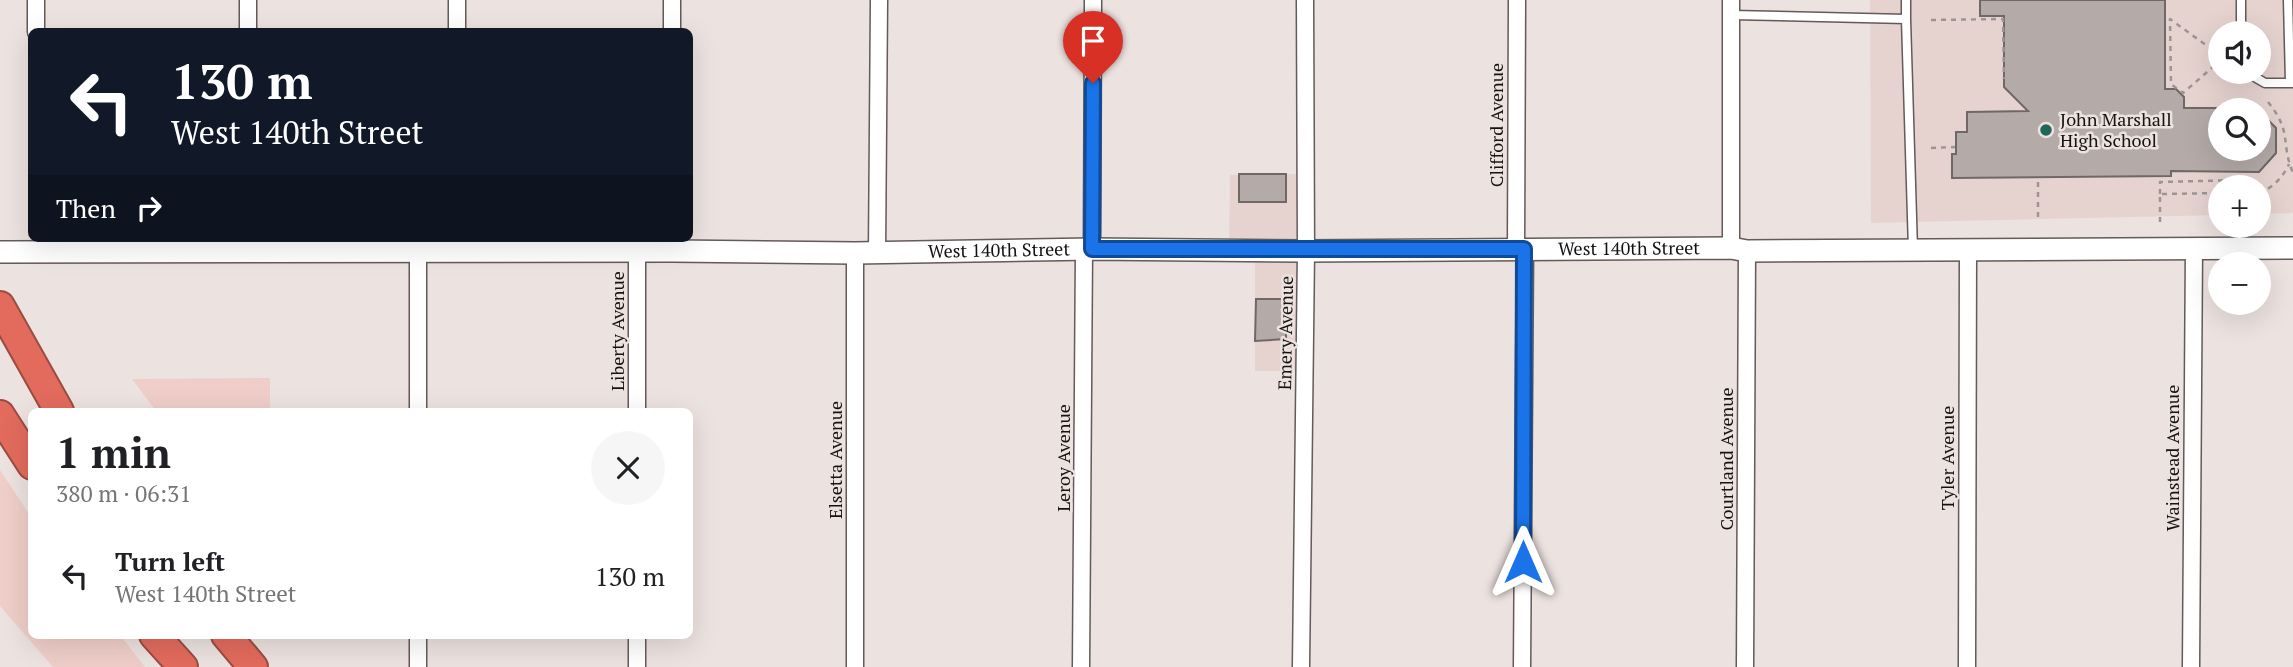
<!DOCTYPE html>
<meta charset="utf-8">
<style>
body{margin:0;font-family:"PT Serif",serif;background:#f6f6f6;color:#202124;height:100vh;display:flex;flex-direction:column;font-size:26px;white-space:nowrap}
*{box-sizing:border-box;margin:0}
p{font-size:23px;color:#757577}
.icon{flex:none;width:38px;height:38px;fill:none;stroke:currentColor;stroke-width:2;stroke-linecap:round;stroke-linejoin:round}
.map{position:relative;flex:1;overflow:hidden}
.details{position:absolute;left:28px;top:408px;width:665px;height:231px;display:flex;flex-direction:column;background:#fff;border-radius:10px;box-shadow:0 7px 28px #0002}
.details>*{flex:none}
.banner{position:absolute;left:28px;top:28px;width:665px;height:214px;border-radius:10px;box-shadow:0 7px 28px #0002;background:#111827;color:#fff;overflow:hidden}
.controls{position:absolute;left:2208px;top:21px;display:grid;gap:14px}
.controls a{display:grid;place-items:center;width:63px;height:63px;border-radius:50%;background:#fff;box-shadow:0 7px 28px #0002;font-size:35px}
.pin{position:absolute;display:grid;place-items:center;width:60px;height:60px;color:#fff;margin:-72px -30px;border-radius:50% 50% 50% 0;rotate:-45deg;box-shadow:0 0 7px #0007}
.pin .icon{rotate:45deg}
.me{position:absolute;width:77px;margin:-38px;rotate:0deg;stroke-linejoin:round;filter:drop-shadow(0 0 5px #0008)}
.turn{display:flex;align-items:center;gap:24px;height:147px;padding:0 28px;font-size:32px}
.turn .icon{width:91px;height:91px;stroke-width:2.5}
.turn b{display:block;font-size:49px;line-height:60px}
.then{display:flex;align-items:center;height:66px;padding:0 28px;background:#0003;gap:14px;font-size:26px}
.round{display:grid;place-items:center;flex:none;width:74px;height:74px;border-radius:37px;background:#f6f6f6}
.headline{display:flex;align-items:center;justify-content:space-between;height:119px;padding:0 28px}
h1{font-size:42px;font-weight:700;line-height:52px}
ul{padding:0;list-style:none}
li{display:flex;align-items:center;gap:21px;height:98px;padding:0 28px}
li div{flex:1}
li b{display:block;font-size:26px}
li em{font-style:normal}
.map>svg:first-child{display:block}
.built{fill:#e6d3d0;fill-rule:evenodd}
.green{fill:#efcec9}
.building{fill:#b4aba9;stroke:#706866;stroke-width:2}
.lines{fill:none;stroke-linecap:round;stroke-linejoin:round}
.lane-casing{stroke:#635a59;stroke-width:11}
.street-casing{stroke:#635a59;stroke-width:19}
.secondary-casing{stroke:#635a59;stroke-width:24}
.highway-casing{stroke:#9a4c42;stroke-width:32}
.path{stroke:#9c9593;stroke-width:2.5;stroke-dasharray:5 5;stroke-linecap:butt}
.lane{stroke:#fff;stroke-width:8}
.street{stroke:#fff;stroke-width:16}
.secondary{stroke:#fff;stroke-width:21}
.highway{stroke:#e26b5d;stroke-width:28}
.route-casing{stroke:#114b97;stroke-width:18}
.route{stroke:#1a73e8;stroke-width:12}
.poi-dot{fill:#206659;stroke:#ece2e0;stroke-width:2.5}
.labels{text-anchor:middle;stroke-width:5;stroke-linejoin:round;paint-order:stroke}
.poi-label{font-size:18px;fill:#151211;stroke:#ece2e0;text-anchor:start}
.street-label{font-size:18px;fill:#151211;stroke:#ece2e0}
</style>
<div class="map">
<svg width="2293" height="667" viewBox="0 0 2293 667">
<rect width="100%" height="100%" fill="#ece2e0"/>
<path class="built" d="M1870,0H2293V213L2259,214V187H2221V215L1871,223ZM2221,33H2259V72H2221ZM2221,110H2259V149H2221Z
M1300,174V371H1255V256H1229L1230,175Z"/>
<path class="green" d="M270,378V411H156L132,379Z
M0,470L31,517L32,635H120L145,667H53L0,606Z"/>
<path class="building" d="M1980,0H2165V89H2176L2184,97V108H2219V112H2221V149H2259V111L2276,128V153L2259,172L2171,171V176L1952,178V154H1956V132H1967V112L2028,111L2004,87V16H1980Z
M1239,174H1286V202H1239Z
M1256,299H1281L1286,303V339L1255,341Z"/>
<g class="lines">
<defs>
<path id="lane" d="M2241,0V33
M2288,0L2290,83
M1731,15L1906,19V0
M1906,19L1913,250
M2246,72L2265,83H2292"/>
<path id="street" d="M36,0V32
M248,0V32
M672,0V32
M1731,0V248
M457,32V0
M1092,249L1093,0
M1516,250L1517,0
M637,252V411
M877,253L879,0
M418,411V252
M418,635V667
M637,635V667
M855,667V253
M1081,667L1084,249
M1301,667L1306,251L1305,0
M1522,667L1525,249
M1745,667L1747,251
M1967,667L1968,250
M2191,667L2194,248"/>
<g id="secondary">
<path id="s1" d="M0,252L673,251L855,253L1092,249L1306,251L1731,248L1747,251L2293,248"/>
</g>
<path id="highway" d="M0,306L59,411
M0,415L32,465
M154,635L183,667
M226,635L253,667"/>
</defs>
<use href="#lane" class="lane-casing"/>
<use href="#street" class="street-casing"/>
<use href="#secondary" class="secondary-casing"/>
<use href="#highway" class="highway-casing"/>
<path class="path" d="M1931,20L2003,19L2004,79
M2221,56L2170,19L2171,84L2183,93L2221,60
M2268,102C2293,133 2280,142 2293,173
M1931,148L1955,147
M2038,182V222
M2259,193C2273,188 2283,177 2289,164
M2160,194V182L2244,180V187
M2160,222V194L2221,193"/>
<use href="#lane" class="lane"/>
<use href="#street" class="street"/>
<use href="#secondary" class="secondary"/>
<use href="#highway" class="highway"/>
</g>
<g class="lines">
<defs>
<path id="route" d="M1093,83L1092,249H1524L1523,562"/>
</defs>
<use href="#route" class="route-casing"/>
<use href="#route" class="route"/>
</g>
<circle class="poi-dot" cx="2046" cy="130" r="7"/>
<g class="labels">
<g class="poi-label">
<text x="2060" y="126">John Marshall<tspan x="2060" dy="21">High School</tspan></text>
</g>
<g class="street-label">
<text transform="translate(1497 125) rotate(-90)" y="6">Clifford Avenue</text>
<text dy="6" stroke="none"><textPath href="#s1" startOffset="1629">West 140th Street</textPath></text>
<text dy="6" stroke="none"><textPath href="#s1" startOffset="999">West 140th Street</textPath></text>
<text transform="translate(618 331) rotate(-90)" y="6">Liberty Avenue</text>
<text transform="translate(1286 333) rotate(-89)" y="6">Emery Avenue</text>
<text transform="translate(1064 458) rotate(-90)" y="6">Leroy Avenue</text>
<text transform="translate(1948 458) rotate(-90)" y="6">Tyler Avenue</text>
<text transform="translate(2173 458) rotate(-90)" y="6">Wainstead Avenue</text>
<text transform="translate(1727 459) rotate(-90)" y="6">Courtland Avenue</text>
<text transform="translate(836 460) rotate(-90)" y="6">Elsetta Avenue</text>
</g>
</g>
</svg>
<div class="controls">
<a><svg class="icon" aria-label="sound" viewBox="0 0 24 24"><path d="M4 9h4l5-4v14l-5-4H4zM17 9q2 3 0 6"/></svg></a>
<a><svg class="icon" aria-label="search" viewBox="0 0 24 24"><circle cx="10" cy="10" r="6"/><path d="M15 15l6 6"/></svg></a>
<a>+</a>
<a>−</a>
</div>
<div class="pin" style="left:1093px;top:83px;background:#d93025"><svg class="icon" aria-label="arrive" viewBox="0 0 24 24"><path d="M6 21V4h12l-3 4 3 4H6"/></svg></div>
<svg class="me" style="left:1523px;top:562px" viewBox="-20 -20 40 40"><path d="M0-17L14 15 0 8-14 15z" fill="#1a73e8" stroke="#fff" stroke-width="4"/></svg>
<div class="banner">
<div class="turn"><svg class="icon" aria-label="left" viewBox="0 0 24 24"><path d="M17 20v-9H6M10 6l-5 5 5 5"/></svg><div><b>130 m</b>West 140th Street</div></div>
<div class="then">Then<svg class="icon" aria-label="right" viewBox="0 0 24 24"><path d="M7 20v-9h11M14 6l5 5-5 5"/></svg></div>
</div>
<section class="details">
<div class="headline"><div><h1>1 min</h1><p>380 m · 06:31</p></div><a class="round"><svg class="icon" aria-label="close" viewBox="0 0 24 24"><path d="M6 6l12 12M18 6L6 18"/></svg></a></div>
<ul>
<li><svg class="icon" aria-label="left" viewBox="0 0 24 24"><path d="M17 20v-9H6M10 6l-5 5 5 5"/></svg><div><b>Turn left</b><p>West 140th Street</p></div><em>130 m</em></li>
</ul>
</section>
</div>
